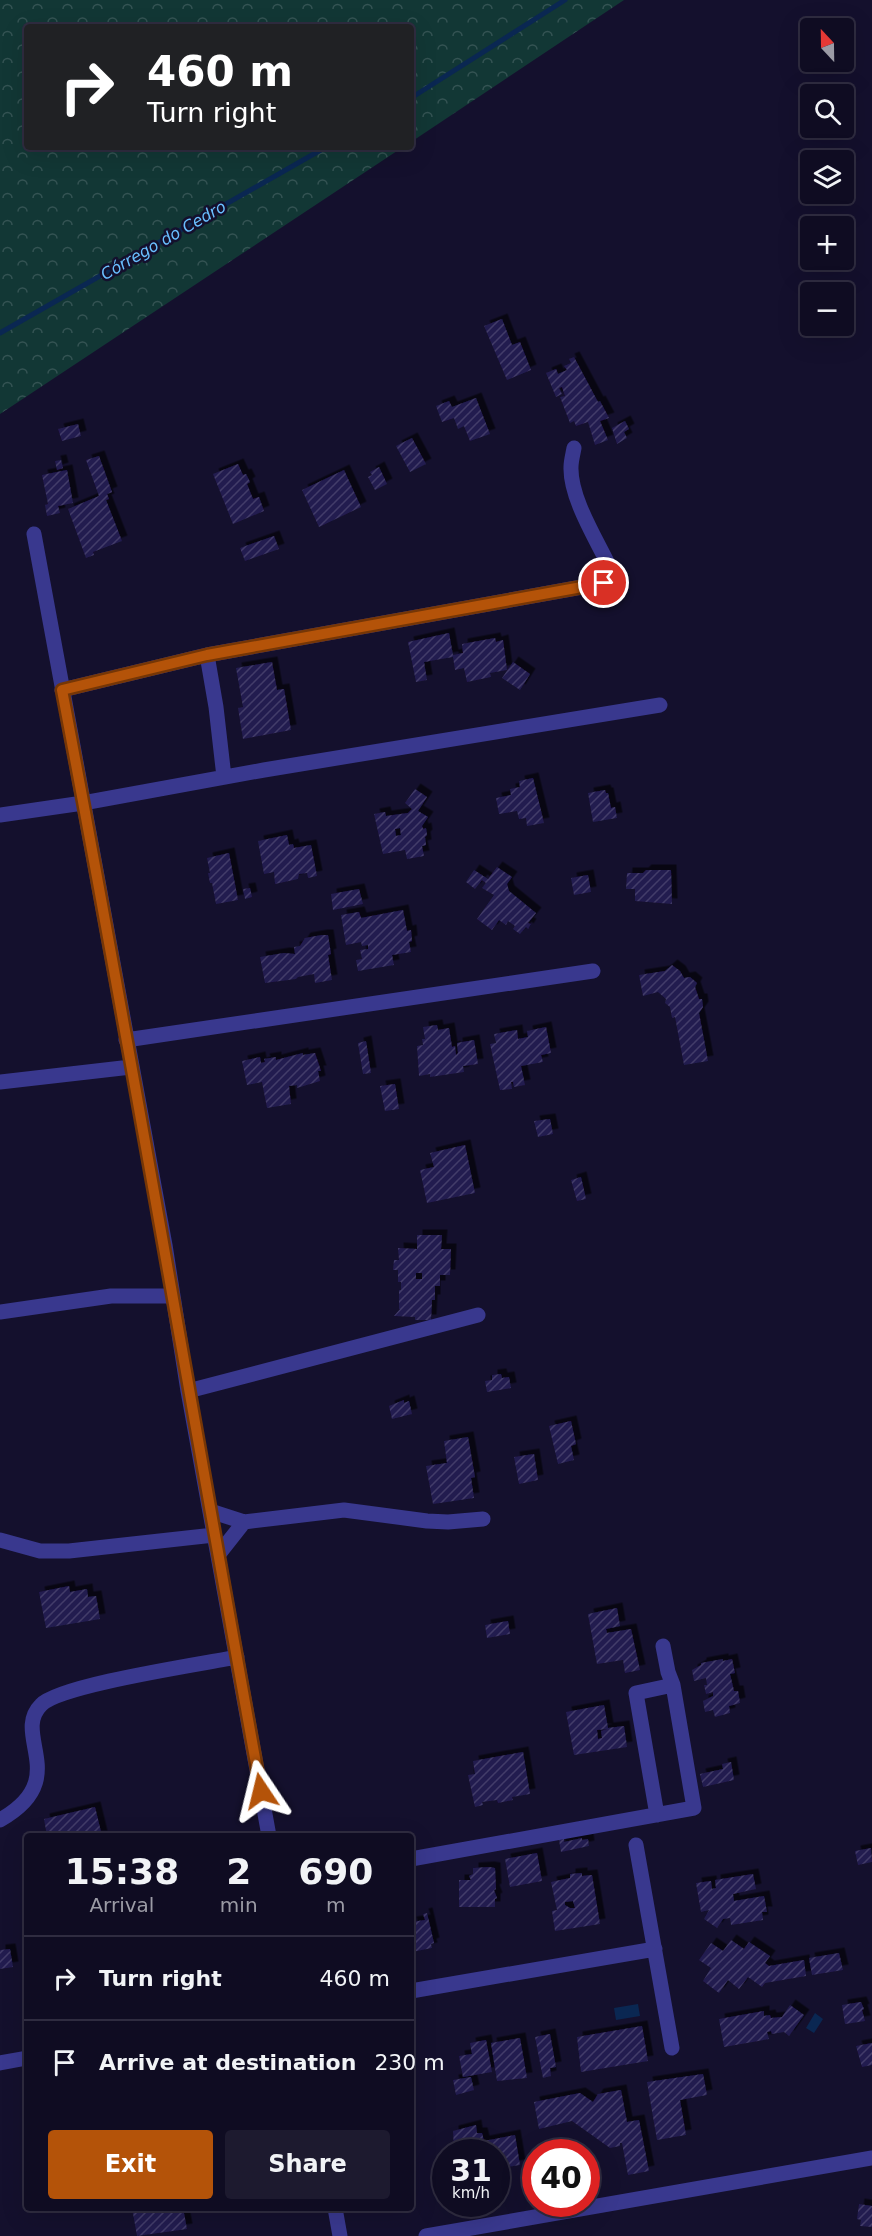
<!DOCTYPE html>
<meta charset="utf-8">
<style>
body{margin:0;font-family:"DejaVu Sans",sans-serif;background:#1d1a2f;color:#f1f3f6;height:100vh;display:flex;flex-direction:column;font-size:22px;white-space:nowrap}
*{box-sizing:border-box;margin:0}
p{font-size:20px;color:#9b9ba5}
.icon{flex:none;width:33px;height:33px;fill:none;stroke:currentColor;stroke-width:2;stroke-linecap:round;stroke-linejoin:round}
.map{position:relative;flex:1;overflow:hidden}
.panel{position:absolute;left:24px;top:1833px;width:390px;height:378px;display:flex;flex-direction:column;background:#0f0c22;border-radius:6px;box-shadow:0 6px 24px #0002,0 0 0 2px #2f2c40}
.panel>*{flex:none}
.guide{position:absolute;left:24px;top:24px;width:390px;height:126px;border-radius:6px;box-shadow:0 6px 24px #0002,0 0 0 2px #2f2c40;background:#202124;color:#fff;overflow:hidden}
.needle{width:39px;rotate:338deg}
.buttons{position:absolute;left:800px;top:18px;display:grid;gap:12px}
.buttons a{display:grid;place-items:center;width:54px;height:54px;border-radius:6px;background:#0f0c22;box-shadow:0 6px 24px #0002,0 0 0 2px #2f2c40;font-size:30px}
.speed{position:absolute;left:432px;top:2139px;display:flex;gap:12px;font-size:30px;font-weight:700;text-align:center}
.speed>*{display:grid;place-content:center;width:78px;height:78px;border-radius:50%;background:#0f0c22;box-shadow:0 6px 24px #0002,0 0 0 2px #2f2c40;line-height:1}
.speed small{font-size:15px;font-weight:400}
.speed .limit{border:9px solid #d22;background:#fff;color:#111}
.pin{position:absolute;display:grid;place-items:center;width:51px;height:51px;color:#fff;margin:-26px;border:3px solid #fff;border-radius:50%;box-shadow:0 2px 6px #0007}
.me{position:absolute;width:66px;margin:-33px;rotate:350deg;stroke-linejoin:round;filter:drop-shadow(0 0 4px #0008)}
.turn{display:flex;align-items:center;gap:21px;height:126px;padding:0 24px;font-size:27px}
.turn .icon{width:78px;height:78px;stroke-width:2.5}
.turn b{display:block;font-size:42px;line-height:51px}
.eta{display:flex;justify-content:space-evenly;align-items:center;height:102px;text-align:center}
.eta b{font-size:36px;font-weight:600;line-height:42px}
.primary-button{display:flex;gap:12px;margin-top:auto;padding:12px 24px}
.primary-button a{flex:1;height:69px;border-radius:6px;background:#b45309;color:#fff;font-size:24px;font-weight:600;line-height:69px;text-align:center}
.primary-button a+a{background:#1d1a2f;color:#f1f3f6}
ul{padding:0;list-style:none}
li{display:flex;align-items:center;gap:18px;height:84px;padding:0 24px;border-top:2px solid #2f2c40}
li div{flex:1}
li b{display:block;font-size:22px}
li em{font-style:normal}
.map>svg:first-child{display:block}
.forest{fill:url(#forest-crowns)}
.water{fill:#0a2752}
.lines{fill:none;stroke-linecap:round;stroke-linejoin:round}
.stream{stroke:#0a2752;stroke-width:5}
.building{fill:url(#building-hatch);fill-rule:evenodd;filter:url(#shadow)}
.minor{stroke:#39388e;stroke-width:15}
.route-casing{stroke:#753606;stroke-width:15}
.route{stroke:#b45309;stroke-width:10}
.labels{text-anchor:middle;stroke-width:5;stroke-linejoin:round;paint-order:stroke}
.water-label{font-size:16px;font-style:italic;fill:#69bfff;stroke:#14102d}
</style>
<div class="map">
<svg width="872" height="2236" viewBox="0 0 872 2236">
<defs>
<pattern id="forest-crowns" width="20" height="18" patternUnits="userSpaceOnUse" patternTransform="scale(1.5)"><rect width="20" height="18" fill="#123735"/><path d="M2 6a3 3 0 1 1 6 0M12 15a3 3 0 1 1 6 0" fill="none" stroke="#345353"/></pattern>
<pattern id="building-hatch" width="6" height="6" patternUnits="userSpaceOnUse" patternTransform="scale(1.5)"><rect width="6" height="6" fill="#231b4f"/><path d="M-1 1l2-2M0 6l6-6M5 7l2-2" fill="none" stroke="#423c69"/></pattern>
<filter id="shadow"><feDropShadow dx="5.5" dy="-5.5" stdDeviation="0" flood-color="#0009"/></filter>
</defs>
<rect width="100%" height="100%" fill="#14102d"/>
<path class="forest" d="M0,0H624L411,142V27H27V147H403L0,414Z"/>
<path class="water" d="M638,2004L640,2016L616,2020L614,2008Z
M815,2013L823,2019L814,2033L806,2028Z"/>
<g class="lines">
<path class="stream" d="M411,98L565,0
M0,333L326,147"/>
</g>
<path class="building" d="M502,319L512,345L520,342L531,370L507,380L484,326Z
M574,357L598,402L600,401L609,418L600,421L608,440L595,445L588,422L576,426L574,421L570,423L560,397L565,396L562,387L559,388L562,394L556,397L546,373L556,369L558,374L567,370L564,366L571,363L569,359Z
M476,398L490,434L470,441L464,426L458,429L454,418L442,422L436,406L449,401L452,407Z
M625,421L629,429L624,432L627,438L617,444L612,428Z
M78,424L81,436L62,441L58,429Z
M412,438L426,464L410,472L396,446Z
M99,456L112,492L107,494L109,499L106,500L122,541L93,552L94,555L86,558L68,509L99,496L86,460Z
M61,460L63,468L57,470L55,461Z
M238,464L243,475L246,474L250,482L247,484L253,499L259,497L264,511L233,524L213,474Z
M379,467L387,484L375,490L368,477L372,475L370,472Z
M67,470L73,503L58,506L60,513L47,516L45,505L48,504L42,475Z
M344,470L361,507L319,527L302,490Z
M274,536L279,549L245,561L240,548Z
M449,633L453,655L463,653L462,644L495,638L496,642L503,640L507,670L490,673L491,677L467,682L464,668L455,670L453,657L424,662L427,680L416,682L408,642Z
M272,662L277,690L284,689L291,730L243,739L238,708L243,707L236,668Z
M513,662L530,674L520,690L502,678Z
M533,778L544,823L527,826L526,818L519,819L517,811L499,814L496,798L511,795L510,789L520,787L519,781Z
M415,789L427,797L418,811L428,817L422,826L423,829L426,828L427,835L425,837L426,845L422,846L424,856L407,859L405,850L383,854L374,814L385,812L386,816L408,813L412,809L405,803ZM400,828L401,835L396,836L395,829Z
M605,790L606,793H608L611,808L615,807L617,818L593,822L588,793Z
M287,835L289,845L293,844L294,848L311,845L317,876L308,878L307,873L299,874L298,879L275,884L274,872L264,874L258,841Z
M229,853L238,900L216,904L212,883H210L208,873H210L207,858Z
M497,867L512,877L507,884L509,891L536,913L528,923L531,924L528,929L526,927L520,934L513,929L515,926L508,921L506,925L499,920L492,930L477,919L494,895L482,888L486,883L482,880L475,889L466,882L474,870L488,879Z
M646,870H671L672,904L635,901V889H626L627,873H643Z
M588,875L591,892L574,895L571,878Z
M250,888L252,897L245,899L243,889Z
M359,889L363,904L333,910L331,894Z
M403,910L407,931L411,930L412,941L409,942L411,952L392,955L394,965L358,971L356,960L362,959L360,950L368,949V945L362,946L361,942L346,945L341,915L359,912L361,918Z
M322,935H328L331,954L328,955L332,980L315,983L314,974L298,977L296,979L265,983L260,957L284,953L295,954L294,947L300,946L305,938Z
M672,965L680,971L684,978L690,977L697,983L695,987L699,999H702L703,1007L699,1013L708,1061L684,1065L675,1017L672,1018L670,1007L665,1003L666,999L658,992L643,996L639,975L665,971Z
M437,1025L438,1030L449,1028L452,1047L455,1046L456,1055L458,1053L457,1043L474,1040L478,1064L463,1066L464,1072L430,1077V1074L419,1076L417,1046L423,1045L422,1039H425L423,1027Z
M546,1027L551,1053L541,1055L543,1062L521,1066L525,1085L514,1087L513,1082H511L512,1089L500,1090L490,1044L496,1043L494,1034L517,1030L518,1039L528,1037L527,1031Z
M366,1041L371,1073L363,1074L358,1043Z
M303,1053V1055L315,1053L321,1071H318L320,1081L297,1088V1085L289,1086L291,1104L267,1108L262,1082L247,1085L242,1061L260,1057L261,1063L265,1062L264,1059L276,1057V1060Z
M395,1084L399,1109L385,1111L380,1086Z
M550,1119L553,1134L538,1137L534,1121Z
M465,1145L475,1193L427,1203L420,1170L434,1167L430,1153Z
M581,1177L586,1199L577,1201L571,1180Z
M417,1235H442L441,1249H451L450,1275H440V1286H435V1300H432L431,1320H415V1317L394,1316L400,1309H399V1290H401V1282H398V1270H393L394,1260H399L398,1248L417,1249ZM416,1273H422V1279H416Z
M501,1374L502,1378L509,1377L511,1388L487,1392L485,1381L492,1380V1375Z
M404,1400V1403L409,1401L412,1414L392,1419L389,1406Z
M571,1421L576,1444L571,1446L574,1460L558,1464L549,1426Z
M468,1437L475,1477L471,1478L474,1498L433,1504L426,1466L447,1463L444,1441Z
M534,1454L538,1480L519,1484L514,1457Z
M69,1586L70,1592L87,1589L88,1597L96,1596L100,1619L46,1628L39,1592Z
M617,1608L620,1626L606,1629L607,1633L631,1629L640,1670L625,1673L623,1660L597,1664L588,1614Z
M508,1621L510,1634L487,1638L485,1625Z
M723,1659V1661L732,1659L735,1673L730,1674L734,1691H738L740,1703L729,1706L730,1713L715,1717L713,1710L705,1712L703,1701L713,1696V1692L706,1694L704,1685H707L706,1678L694,1681L692,1670L701,1665V1663Z
M604,1705L608,1728L624,1726L627,1747L574,1755L566,1712ZM607,1729L601,1731L602,1738L598,1739L597,1730Z
M523,1752L530,1794L512,1797L513,1800L498,1803L497,1800L482,1802L483,1805L475,1807L468,1775L475,1774L473,1761Z
M731,1762L734,1780L703,1787L700,1774L723,1769L722,1764Z
M95,1807L102,1836H47L44,1819Z
M582,1838V1840L588,1839L589,1846L561,1852L559,1840L564,1839V1842Z
M871,1848L872,1862L858,1865L855,1851Z
M537,1853L542,1881L510,1887L505,1859Z
M489,1867L495,1868L496,1889L494,1890L497,1898L495,1899V1907H459V1880H471L469,1876L473,1874V1868Z
M582,1873V1876L592,1875L600,1924L555,1931L552,1911L557,1910L551,1882L570,1878V1874ZM573,1901L575,1908H570L565,1905V1902Z
M753,1874L756,1889L733,1894L734,1901L764,1896L767,1912H762L763,1920L731,1925L730,1918L723,1919L717,1928L704,1919L709,1910L701,1912L696,1883L711,1881L712,1889L716,1888L715,1880Z
M427,1913L434,1943L431,1944L432,1948L412,1952L411,1930H413L411,1922L425,1920L423,1914Z
M731,1940L744,1949L749,1942L770,1956L765,1963L769,1966L804,1960L806,1976L765,1983L762,1987L748,1977L739,1989L728,1980L719,1993L703,1981L711,1968L699,1960L711,1943L723,1951Z
M10,1949L13,1967L0,1969V1950Z
M839,1953L843,1970L812,1975L809,1958Z
M861,2002L864,2009L862,2010L865,2021L845,2024L842,2005Z
M790,2005L804,2015L789,2036L784,2032L772,2034L771,2031L767,2032L769,2039L724,2047L719,2019L764,2011V2016L770,2015L771,2018L782,2017Z
M642,2026L648,2061L581,2072L577,2037Z
M550,2034L556,2067L550,2068L551,2076L543,2078L535,2037Z
M520,2038L527,2078L497,2081L491,2043Z
M486,2040L492,2072L463,2077L459,2056L472,2054L470,2043Z
M872,2043V2065L862,2067L856,2046Z
M703,2074L707,2095L680,2100L686,2135L657,2140L647,2082Z
M471,2077L474,2090L456,2095L453,2080Z
M621,2090L627,2122L639,2120L649,2171L628,2175L622,2143H620V2146L610,2148L572,2121L539,2129L534,2102L580,2093L593,2102L598,2094Z
M476,2125L477,2133H482L484,2141L515,2135L520,2165L501,2168V2174L496,2175V2152H450L449,2150L454,2149L453,2131Z
M859,2204L872,2206V2227L860,2226L861,2220L857,2219Z
M132,2208H183L187,2229L137,2236Z"/>
<g class="lines">
<path class="minor" d="M34,534L165,1245L188,1391L269,1836
M207,655L216,707L224,777
M62,690L207,655L604,583C610,577 609,572 608,564C595,537 570,497 571,467C571,461 573,454 574,448
M0,815L83,803L264,770L660,705
M126,1040L593,971
M0,1082L131,1067
M0,1312L111,1296H172
M188,1391L478,1315
M210,1511L244,1522L344,1510L427,1521L448,1522L483,1519
M0,1540L40,1551H69L214,1535
M218,1555L244,1522
M657,1815L636,1693L673,1685
M0,1820C73,1779 11,1735 41,1705C59,1685 202,1664 237,1657
M636,1845L672,2048
M411,1859L694,1808L673,1685L668,1672L663,1646
M411,1991L655,1949
M0,2063L27,2058
M335,2208L340,2236
M426,2236L872,2158"/>
</g>
<g class="lines">
<defs>
<path id="route" d="M261,1791C194,1424 132,1056 62,690L207,655L604,583"/>
</defs>
<use href="#route" class="route-casing"/>
<use href="#route" class="route"/>
</g>
<g class="labels">
<g class="water-label">
<text transform="translate(163 240) rotate(-30)" y="6">Córrego do Cedro</text>
</g>
</g>
</svg>
<div class="buttons">
<a><svg class="needle" viewBox="-14 -14 28 28"><path d="M0-13l5 13h-10z" fill="#e53935"/><path d="M0 13l5-13h-10z" fill="#9b9ba5"/></svg></a>
<a><svg class="icon" aria-label="search" viewBox="0 0 24 24"><circle cx="10" cy="10" r="6"/><path d="M15 15l6 6"/></svg></a>
<a><svg class="icon" aria-label="layers" viewBox="0 0 24 24"><path d="M12 4l9 5-9 5-9-5zM3 14l9 5 9-5"/></svg></a>
<a>+</a>
<a>−</a>
</div>
<div class="speed"><div>31<small>km/h</small></div><div class="limit">40</div></div>
<div class="pin" style="left:604px;top:583px;background:#d93025"><svg class="icon" aria-label="arrive" viewBox="0 0 24 24"><path d="M6 21V4h12l-3 4 3 4H6"/></svg></div>
<svg class="me" style="left:261px;top:1791px" viewBox="-20 -20 40 40"><path d="M0-17L14 15 0 8-14 15z" fill="#b45309" stroke="#fff" stroke-width="4"/></svg>
<div class="guide">
<div class="turn"><svg class="icon" aria-label="right" viewBox="0 0 24 24"><path d="M7 20v-9h11M14 6l5 5-5 5"/></svg><div><b>460 m</b>Turn right</div></div>
</div>
<section class="panel">
<div class="eta">
<div><b>15:38</b><p>Arrival</p></div>
<div><b>2</b><p>min</p></div>
<div><b>690</b><p>m</p></div>
</div>
<ul>
<li><svg class="icon" aria-label="right" viewBox="0 0 24 24"><path d="M7 20v-9h11M14 6l5 5-5 5"/></svg><div><b>Turn right</b></div><em>460 m</em></li>
<li><svg class="icon" aria-label="arrive" viewBox="0 0 24 24"><path d="M6 21V4h12l-3 4 3 4H6"/></svg><div><b>Arrive at destination</b></div><em>230 m</em></li>
</ul>
<div class="primary-button"><a>Exit</a><a>Share</a></div>
</section>
</div>
